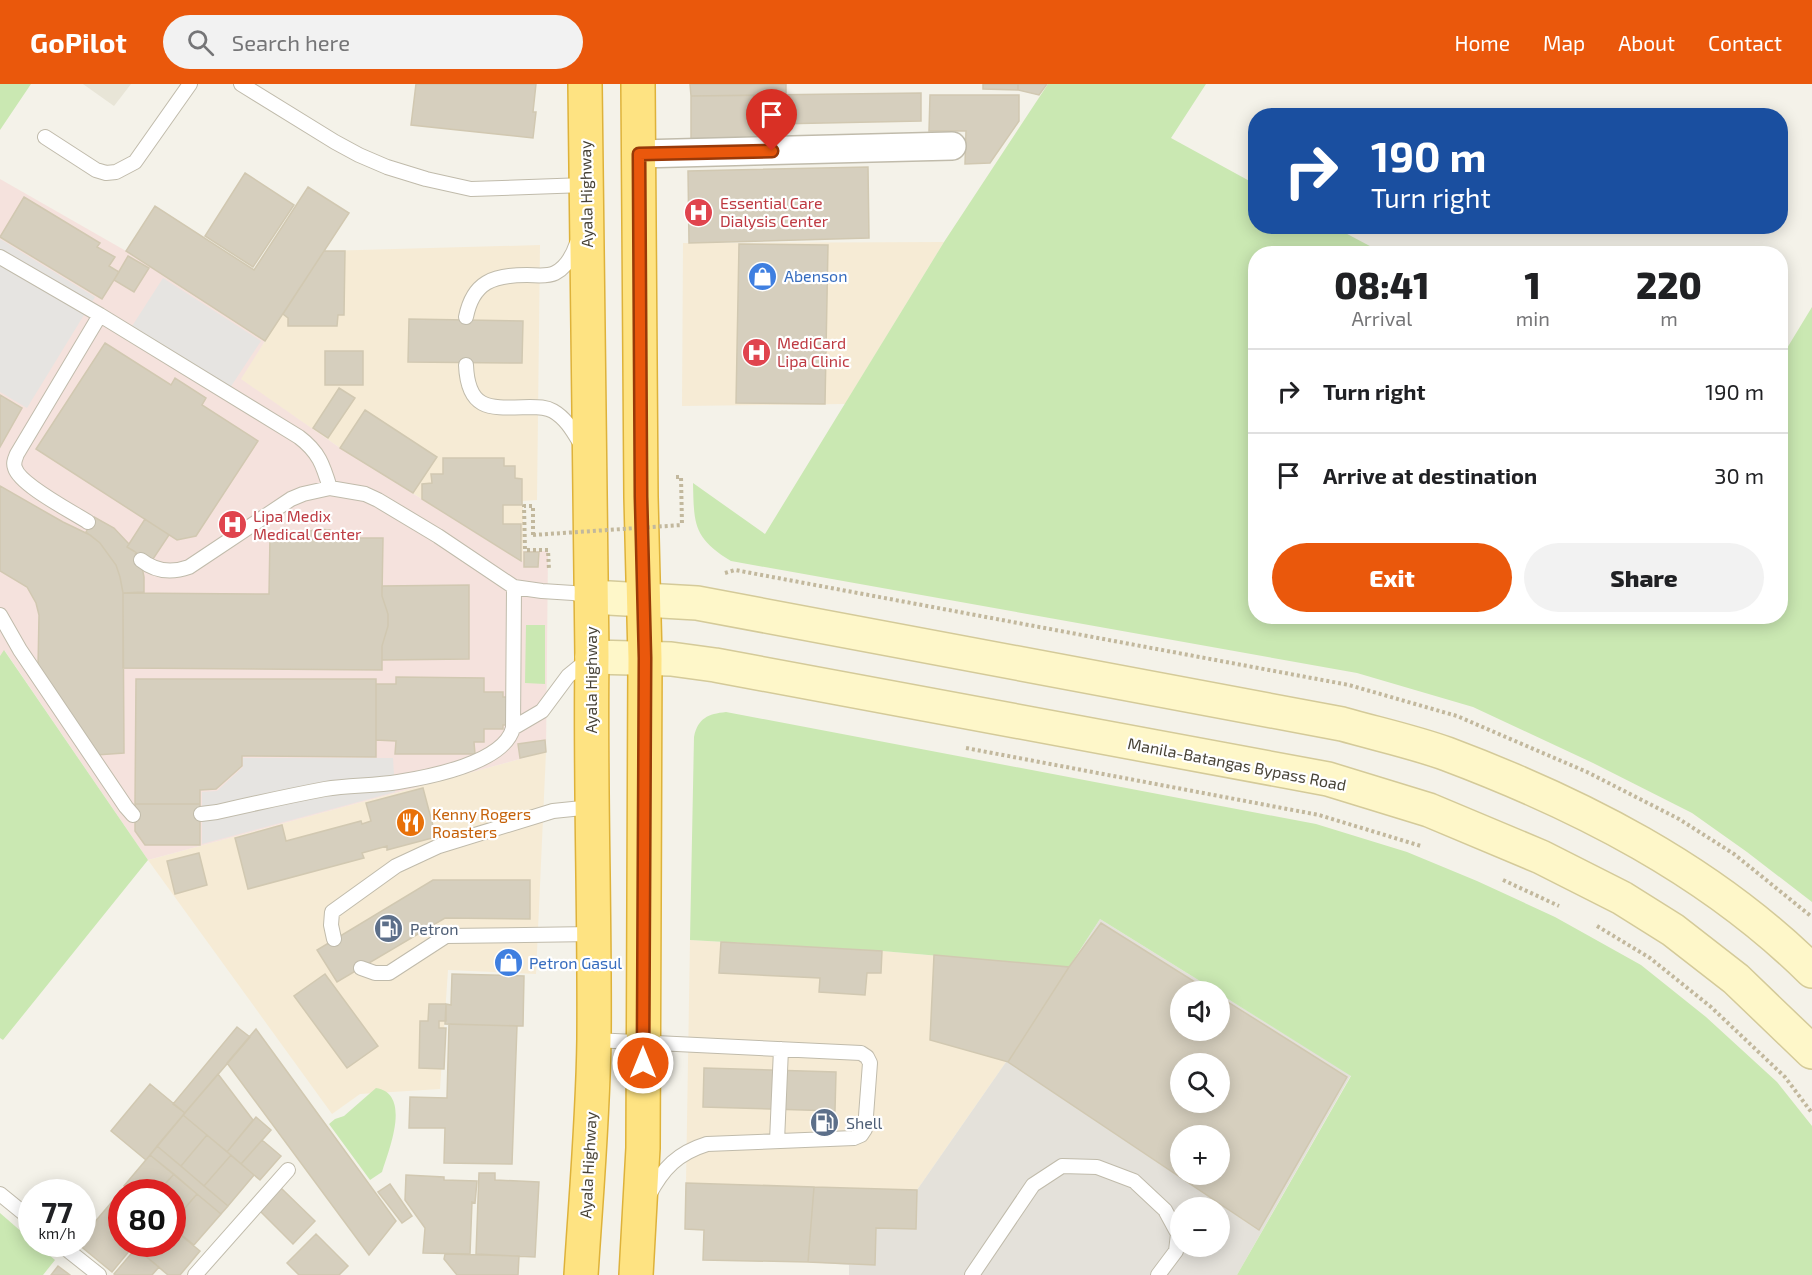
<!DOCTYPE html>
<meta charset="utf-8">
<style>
body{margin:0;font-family:"Exo 2",sans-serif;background:#f2f2f2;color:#202124;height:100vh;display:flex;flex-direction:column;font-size:22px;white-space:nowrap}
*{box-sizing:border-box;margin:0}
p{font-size:20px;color:#757577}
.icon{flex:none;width:33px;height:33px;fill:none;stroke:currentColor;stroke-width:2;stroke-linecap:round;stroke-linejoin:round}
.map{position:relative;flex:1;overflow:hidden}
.panel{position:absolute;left:1248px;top:162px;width:540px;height:378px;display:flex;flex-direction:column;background:#fff;border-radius:24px;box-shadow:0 3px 15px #0003}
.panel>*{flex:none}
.hud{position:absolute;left:1248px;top:24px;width:540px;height:126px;border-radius:24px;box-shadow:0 3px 15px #0003;background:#1a4fa0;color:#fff;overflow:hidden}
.tools{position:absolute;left:1170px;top:897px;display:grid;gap:12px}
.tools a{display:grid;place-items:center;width:60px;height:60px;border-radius:50%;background:#fff;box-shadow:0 3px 15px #0003;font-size:30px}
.speed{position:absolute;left:18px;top:1095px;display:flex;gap:12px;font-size:30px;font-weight:700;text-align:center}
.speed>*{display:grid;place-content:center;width:78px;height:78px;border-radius:50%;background:#fff;box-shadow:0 3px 15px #0003;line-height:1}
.speed small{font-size:15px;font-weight:400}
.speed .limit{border:9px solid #d22;background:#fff;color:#111}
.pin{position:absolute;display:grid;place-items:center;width:51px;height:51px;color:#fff;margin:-62px -26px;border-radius:50% 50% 50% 0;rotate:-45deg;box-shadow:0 0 6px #0007}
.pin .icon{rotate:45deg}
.me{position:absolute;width:66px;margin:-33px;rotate:0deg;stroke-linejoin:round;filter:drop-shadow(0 0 4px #0008)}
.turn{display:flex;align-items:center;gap:21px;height:126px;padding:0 24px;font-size:27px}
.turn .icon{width:78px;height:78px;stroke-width:2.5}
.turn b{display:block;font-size:42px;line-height:51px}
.eta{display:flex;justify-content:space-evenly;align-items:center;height:102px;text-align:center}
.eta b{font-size:36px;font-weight:800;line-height:42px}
.action{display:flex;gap:12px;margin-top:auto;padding:12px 24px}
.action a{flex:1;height:69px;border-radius:36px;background:#ea580c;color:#fff;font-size:24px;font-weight:800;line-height:69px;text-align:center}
.action a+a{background:#f2f2f2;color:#202124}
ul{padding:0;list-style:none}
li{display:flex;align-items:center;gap:18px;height:84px;padding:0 24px;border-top:2px solid #e0e0e0}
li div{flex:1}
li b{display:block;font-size:22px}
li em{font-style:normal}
header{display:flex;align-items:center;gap:36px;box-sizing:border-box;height:84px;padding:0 30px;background:#ea580c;color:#fff}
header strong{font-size:28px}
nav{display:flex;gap:33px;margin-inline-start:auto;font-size:21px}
.search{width:420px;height:54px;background:#f2f2f2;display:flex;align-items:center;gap:15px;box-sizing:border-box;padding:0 21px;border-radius:33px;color:#757577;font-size:22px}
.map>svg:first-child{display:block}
.residential{fill:#e8e5d7}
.commercial{fill:#f6ebd5}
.industrial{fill:#e4e1da;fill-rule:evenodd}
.medical{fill:#f5e2dd}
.green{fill:#cae8b2}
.parking{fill:#e6e4e1}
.building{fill:#d6cfbe;stroke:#d1c8b1;stroke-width:1.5;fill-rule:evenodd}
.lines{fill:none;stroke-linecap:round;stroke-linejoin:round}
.service-casing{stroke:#c0bbab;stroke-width:16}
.minor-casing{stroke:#c0bbab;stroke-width:30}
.secondary-casing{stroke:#d4ca99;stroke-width:36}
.trunk-casing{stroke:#deb23a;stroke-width:36}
.path{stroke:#c2b89d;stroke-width:4;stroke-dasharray:3 3;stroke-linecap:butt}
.service{stroke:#fff;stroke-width:14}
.minor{stroke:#fff;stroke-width:27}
.secondary{stroke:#fef7c9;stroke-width:33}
.trunk{stroke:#fee382;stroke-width:33}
.path-bridge{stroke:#c2b89d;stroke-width:4;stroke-dasharray:3 3;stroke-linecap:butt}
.route-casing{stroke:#983908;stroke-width:15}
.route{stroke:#ea580c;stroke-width:10}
.labels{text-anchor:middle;stroke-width:4.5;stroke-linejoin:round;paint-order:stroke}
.street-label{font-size:16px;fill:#484337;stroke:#fff}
.health-label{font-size:16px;fill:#be3a42;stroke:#fff;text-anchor:start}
.shop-label{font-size:16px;fill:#366cbe;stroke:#fff;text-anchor:start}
.food-label{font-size:16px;fill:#c56008;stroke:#fff;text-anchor:start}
.service-label{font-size:16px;fill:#4e5e75;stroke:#fff;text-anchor:start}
</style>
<header>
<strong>GoPilot</strong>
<div class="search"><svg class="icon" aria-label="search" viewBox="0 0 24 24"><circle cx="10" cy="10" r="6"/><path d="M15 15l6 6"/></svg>Search here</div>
<nav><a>Home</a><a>Map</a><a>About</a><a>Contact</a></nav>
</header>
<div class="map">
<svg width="1812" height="1191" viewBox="0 0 1812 1191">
<rect width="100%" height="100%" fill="#f4f2e9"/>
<path class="residential" d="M83,0H131L114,22Z"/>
<path class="commercial" d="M944,158L845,320L682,322L683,159Z
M540,161L537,416L523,417V478L340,364L240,295L324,167Z
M546,668L536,890L448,886L440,1005L360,1010L332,1030L148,776Z
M690,856L882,867L1069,883L1008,978H1006L917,1106L686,1099Z"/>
<path class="industrial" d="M1100,835L1216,907L1180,908V946H1220V910L1351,991L1237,1191H849V1181L809,1178L814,1103L917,1106L1006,978H1008ZM1180,980H1220V1018H1180ZM1180,1052H1220V1090H1180ZM1180,1124H1220V1162H1180Z"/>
<path class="medical" d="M0,95L126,167L265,257L241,295L340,364L521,477H523V467H548L546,668L148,776L5,567L0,572Z"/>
<path class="green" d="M0,0H31L0,46Z
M1048,0H1206L1171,54L1255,100L1256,142L1334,143L1383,169L1256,170V532H1780L1781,274L1812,223V818L1747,768L1692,729L1593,679L1473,623L1357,589L731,477C693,454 694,440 693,399L765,450L944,158Z
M526,541H545V600L525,599Z
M4,566L148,776L3,956L0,954V572Z
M726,628L1316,740L1407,768L1477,797L1555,833L1641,881L1706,933L1777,998L1812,1042V1191H1237L1351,992L1220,910V908L1216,907L1100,835L1069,883L882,867L690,856L694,653C698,634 708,630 726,628Z
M376,1004C412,1010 389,1065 382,1088L370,1096L329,1040L335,1035L344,1032Z
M0,1129L31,1156L32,1160H36L55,1176L43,1191H0Z"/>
<path class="parking" d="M0,155L95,213L27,324L0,308Z
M163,194L261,257L224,313L127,250Z
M243,674H393L395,708L202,760V708L217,707L243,683Z"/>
<path class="building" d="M416,0H536L533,28H536L533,54L411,41Z
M690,0H786V11L691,12Z
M983,0H1018V6L983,5Z
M1018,0H1047L1039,11L1018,6Z
M921,9V37L775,40L774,61L691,62V12Z
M930,11H1019V37L990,79L965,80L966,47H929Z
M868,83L869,154L689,159L688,87Z
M245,89L294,121L253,183L205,152Z
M308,103L349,129L265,257L126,167L155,122L254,186Z
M24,113L100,159L97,163L115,173L109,182L119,188L102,215L0,153Z
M739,160L828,161L825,320L736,319Z
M324,167H345L344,231H338L337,242H288V234L283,230Z
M128,172L149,184L134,208L114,196Z
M409,235L523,237L522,279L408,278Z
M105,259L171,301L175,294L206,314L202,321L258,357L196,452L177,456L36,365Z
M325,267H363V301H325Z
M339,304L355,314L328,354L313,344Z
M0,311L22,324L0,363Z
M365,326L437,373L413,409L340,364Z
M443,374H504V382H515V394L522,395V421H503V440H521V477L422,415V400L432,399L431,390H443Z
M0,402L63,438L90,451L100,459L116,481L120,493L123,509L124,669L96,671L38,584L39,531L36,519L27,503L0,487Z
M94,433L114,444L129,460L127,463L134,467L142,483L144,493V508L123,509L120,493L116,481L100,459L86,448Z
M145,435L169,451L151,478L127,463Z
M318,445L330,446L345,454H383L382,512L388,530V542L382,562V586L123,584V509L269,510L270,453H296L302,449Z
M524,468H539L538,483H524Z
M469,501V575L382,576V562L388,542V530L382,512V502Z
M396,593L484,594V608H503V613H508V641H503V645H484V658H474L475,670H395L396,657L376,656V600H396Z
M136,595H376V673L242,672V682L216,705L200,706V720H135Z
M545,656L546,668L520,674L518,660Z
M423,704L436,753L387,766V762L362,769L364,774L248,805L235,754L282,741L286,757L361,737L362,740L371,737L366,719Z
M135,720H200V761H145L135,747Z
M199,769L207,801L175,810L167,777Z
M433,796H530V835L445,834L337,898L317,866Z
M1101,839L1211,908H1180V946H1220V913L1347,993L1259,1146L1008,978L1069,883ZM1180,980H1220V1018H1180ZM1180,1052H1220V1090H1180Z
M721,858L882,867L881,889H867L865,911L819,908L820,894L719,889Z
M934,871L1069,883L1008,978L930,956Z
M325,890L378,962L347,984L294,912Z
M452,890L524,892L523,942L445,940L446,920L451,921Z
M429,920H446V937H439V944H446L444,985L419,984L420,937H428Z
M449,940L517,942L512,1080L444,1079L445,1044H409L410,1013L447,1014Z
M237,943L250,953L185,1029L173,1020Z
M256,945L396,1137L369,1171L227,979Z
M704,984L836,988L835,1027L703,1023Z
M218,990L253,1036L227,1068L183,1031Z
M150,1000L185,1029L146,1076L111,1047Z
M183,1031L207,1051L181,1082L157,1062Z
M256,1033L271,1046L241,1080L227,1068Z
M207,1051L231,1071L204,1102L181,1082Z
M262,1056L281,1072L260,1096L241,1080Z
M157,1062L228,1122L221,1130L150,1071Z
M150,1071L174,1090L158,1108H132L124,1102Z
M231,1071L254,1091L228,1122L204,1102Z
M479,1089H495V1096L539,1098L535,1173L476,1170Z
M174,1090L197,1110L172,1139V1108H158Z
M406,1091L444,1093V1096L477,1097L475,1119L472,1118L470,1170L423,1169L425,1144L405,1116Z
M686,1099L814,1103L808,1178L703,1176L704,1146L685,1145Z
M390,1100L412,1132L402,1139L378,1108Z
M814,1103L917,1106L916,1145L876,1144L875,1181L808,1178Z
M281,1104L315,1137L293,1160L259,1126Z
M122,1106L125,1108H122V1160H135L112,1188L78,1160H82V1153Z
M197,1110L221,1130L194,1161L172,1143V1139Z
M172,1144L200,1167L180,1191H168L136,1164L140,1160H172Z
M316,1150L348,1182L339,1191H299L287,1179Z
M136,1164L159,1183L152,1191H115L114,1190Z
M445,1170L519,1172L518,1191H457L444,1175Z
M58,1182L70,1191H51Z"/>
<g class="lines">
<defs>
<path id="service" d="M241,0L335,58L359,71L387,83L426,95L471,105L585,101
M45,53L96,86L106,89L116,88L135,78L190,0
M0,173L100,231L299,353C319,368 323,381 330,404
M466,233C473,198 493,191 527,191C536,191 547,193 555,189C567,183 573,171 577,159
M466,281C468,328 491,324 530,323C538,323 546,323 553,327C567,335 574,349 582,362
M88,438C71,427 20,401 15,384C13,379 15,375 17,370L100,231
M141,476C156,488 172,489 189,483L291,415L303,410L330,404L365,410L378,416L438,452L514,503L542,507L573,509L591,513
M0,531L20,566L126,723L133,731
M513,644L542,627L568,592L590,574
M201,730L217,728C252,720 288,712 325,705C349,701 374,702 398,698C429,693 504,679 513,644L514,503
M334,855L331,841L332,828L396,782L439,762L553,727L592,723
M361,884L375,889H389L446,852L593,850
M594,956L861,969L867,973L870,979L865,1045L861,1051L854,1054L707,1060C678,1069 663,1084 649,1111
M777,1057L781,965
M0,1110L32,1136
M60,1160L99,1191
M195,1191L288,1086
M972,1191L1033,1101L1062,1082L1097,1083L1134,1097L1165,1126L1178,1150L1176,1167L1158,1191"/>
<path id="minor" d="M639,70L952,62"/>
<path id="secondary" d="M591,513L697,519L1342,640C1377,650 1414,658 1447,670C1580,720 1710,786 1812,887
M592,573L671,575L715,581L1328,695L1429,726L1541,773L1622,814L1673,846L1736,895L1812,968"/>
<path id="trunk" d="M581,1191C586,1112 593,1034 594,955C595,827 590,700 592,573L585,0
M636,1191L643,1064L645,574L641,413L638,0"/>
</defs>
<use href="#service" class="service-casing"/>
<use href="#minor" class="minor-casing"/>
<use href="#secondary" class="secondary-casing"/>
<use href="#trunk" class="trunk-casing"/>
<path class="path" d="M676,393H681L682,441
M533,451V422H524L525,466H548L549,486
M725,489L735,486L1349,601L1457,632L1587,688L1679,735L1734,770L1812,833
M966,664L1319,731L1421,762
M1503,796L1559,822
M1597,842L1650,874L1711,923L1785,993L1812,1029"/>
<use href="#service" class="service"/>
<use href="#minor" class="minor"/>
<use href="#secondary" class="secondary"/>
<use href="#trunk" class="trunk"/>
<path class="path-bridge" d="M533,451L682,441"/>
</g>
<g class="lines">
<defs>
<path id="route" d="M643,979L645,574L641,413L639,70L772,67"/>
</defs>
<use href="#route" class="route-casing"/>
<use href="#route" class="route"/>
</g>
<defs>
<symbol id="hospital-disc" viewBox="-11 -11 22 22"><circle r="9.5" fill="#e0444e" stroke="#fff"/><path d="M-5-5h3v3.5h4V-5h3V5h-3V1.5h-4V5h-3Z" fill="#fff"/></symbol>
<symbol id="shop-disc" viewBox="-11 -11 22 22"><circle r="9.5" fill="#3f7fe0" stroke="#fff"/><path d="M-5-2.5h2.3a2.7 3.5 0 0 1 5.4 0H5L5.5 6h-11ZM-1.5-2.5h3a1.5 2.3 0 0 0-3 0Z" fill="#fff"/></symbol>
<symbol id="restaurant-disc" viewBox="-11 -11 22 22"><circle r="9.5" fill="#e8710a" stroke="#fff"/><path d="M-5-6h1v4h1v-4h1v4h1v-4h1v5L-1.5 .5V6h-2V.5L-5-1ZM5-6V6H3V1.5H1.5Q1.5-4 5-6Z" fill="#fff"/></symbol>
<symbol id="fuel-disc" viewBox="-11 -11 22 22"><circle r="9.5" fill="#5c6f8a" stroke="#fff"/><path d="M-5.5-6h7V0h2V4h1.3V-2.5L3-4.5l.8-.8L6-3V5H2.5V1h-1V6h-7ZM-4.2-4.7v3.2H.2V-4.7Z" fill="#fff"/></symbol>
</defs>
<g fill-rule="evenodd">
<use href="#hospital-disc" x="682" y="112" width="33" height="33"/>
<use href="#shop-disc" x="746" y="176" width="33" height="33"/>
<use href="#hospital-disc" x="740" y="252" width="33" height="33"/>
<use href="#hospital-disc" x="216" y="424" width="33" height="33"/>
<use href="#restaurant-disc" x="394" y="722" width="33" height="33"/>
<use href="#fuel-disc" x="372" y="828" width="33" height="33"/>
<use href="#shop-disc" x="492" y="862" width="33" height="33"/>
<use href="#fuel-disc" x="808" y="1022" width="33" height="33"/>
</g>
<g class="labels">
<g class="street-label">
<text transform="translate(586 110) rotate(-91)" y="6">Ayala Highway</text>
<text transform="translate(591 596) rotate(-90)" y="6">Ayala Highway</text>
<text transform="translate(1237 680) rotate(11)" y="6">Manila-Batangas Bypass Road</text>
<text transform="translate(588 1081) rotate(-87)" y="6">Ayala Highway</text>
</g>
<g class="health-label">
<text x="720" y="125">Essential Care<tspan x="720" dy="18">Dialysis Center</tspan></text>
<text x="777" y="265">MediCard<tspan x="777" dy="18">Lipa Clinic</tspan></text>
<text x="253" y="438">Lipa Medix<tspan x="253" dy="18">Medical Center</tspan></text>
</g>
<g class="shop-label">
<text x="784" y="198">Abenson</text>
<text x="529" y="885">Petron Gasul</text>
</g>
<g class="food-label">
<text x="432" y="736">Kenny Rogers<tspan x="432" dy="18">Roasters</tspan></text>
</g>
<g class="service-label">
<text x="410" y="851">Petron</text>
<text x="846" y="1045">Shell</text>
</g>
</g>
</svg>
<div class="tools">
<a><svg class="icon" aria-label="sound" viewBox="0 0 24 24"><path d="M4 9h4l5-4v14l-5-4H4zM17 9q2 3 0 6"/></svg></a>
<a><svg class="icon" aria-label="search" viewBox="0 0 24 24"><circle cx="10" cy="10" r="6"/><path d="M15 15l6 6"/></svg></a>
<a>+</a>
<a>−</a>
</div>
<div class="speed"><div>77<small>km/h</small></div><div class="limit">80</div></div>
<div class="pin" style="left:772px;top:67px;background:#d93025"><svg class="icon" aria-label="arrive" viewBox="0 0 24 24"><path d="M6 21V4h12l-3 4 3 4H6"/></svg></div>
<svg class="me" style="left:643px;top:979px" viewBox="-20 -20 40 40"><circle r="17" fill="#ea580c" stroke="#fff" stroke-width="3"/><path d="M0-11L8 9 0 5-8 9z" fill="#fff"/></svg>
<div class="hud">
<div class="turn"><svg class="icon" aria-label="right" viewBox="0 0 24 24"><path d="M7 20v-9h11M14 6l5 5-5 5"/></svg><div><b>190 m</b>Turn right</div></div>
</div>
<section class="panel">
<div class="eta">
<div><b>08:41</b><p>Arrival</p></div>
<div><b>1</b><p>min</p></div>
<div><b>220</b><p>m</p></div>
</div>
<ul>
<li><svg class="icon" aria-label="right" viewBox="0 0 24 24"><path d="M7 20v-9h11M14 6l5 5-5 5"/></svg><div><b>Turn right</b></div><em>190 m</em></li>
<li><svg class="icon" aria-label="arrive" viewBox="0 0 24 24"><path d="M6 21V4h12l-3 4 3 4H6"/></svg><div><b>Arrive at destination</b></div><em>30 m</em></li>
</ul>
<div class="action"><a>Exit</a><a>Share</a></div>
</section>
</div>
